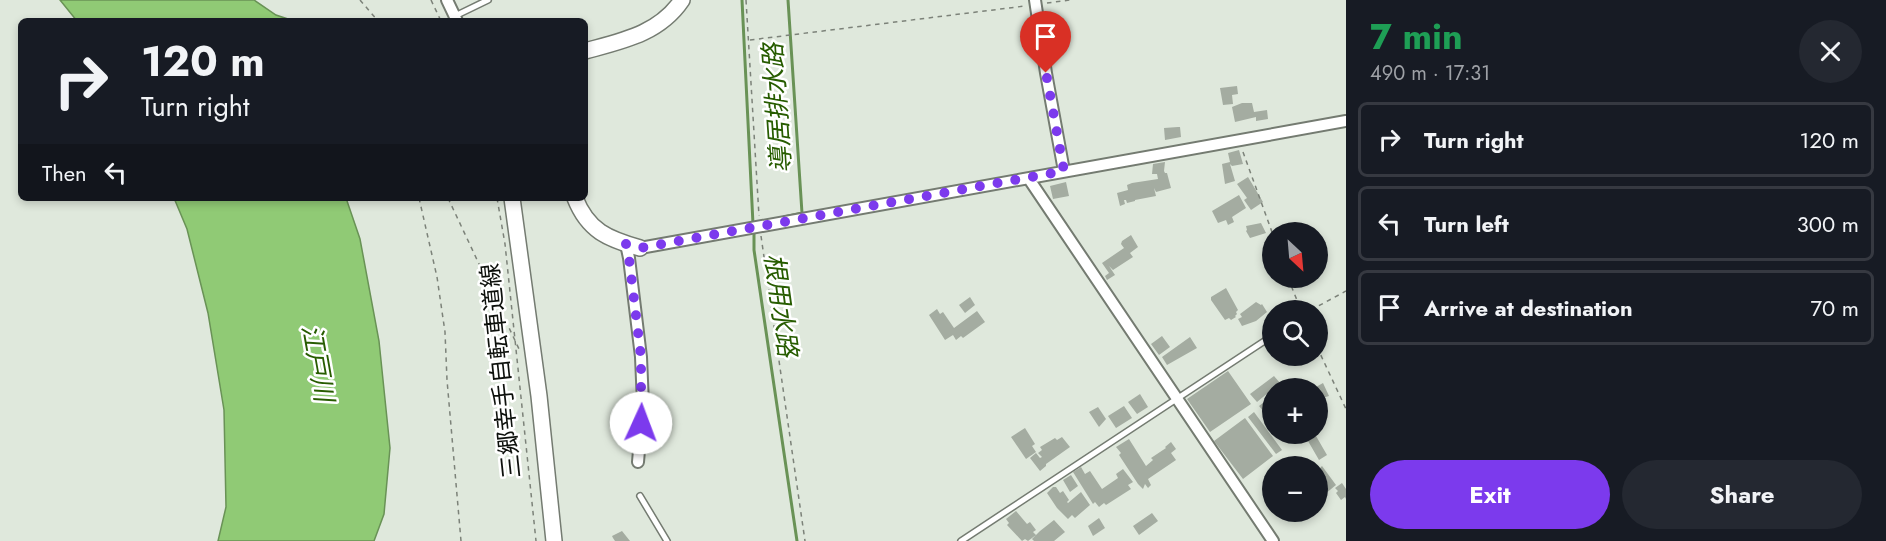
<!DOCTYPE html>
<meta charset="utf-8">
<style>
body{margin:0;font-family:Jost,"Noto Sans JP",sans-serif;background:#242831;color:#f1f3f6;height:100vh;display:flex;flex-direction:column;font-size:22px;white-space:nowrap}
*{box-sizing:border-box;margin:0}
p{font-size:20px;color:#9ea1a6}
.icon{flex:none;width:33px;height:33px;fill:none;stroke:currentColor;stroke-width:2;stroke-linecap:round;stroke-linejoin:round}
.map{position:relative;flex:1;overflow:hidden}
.drawer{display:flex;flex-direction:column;background:#171b24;width:540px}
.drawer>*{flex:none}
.top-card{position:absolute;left:18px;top:18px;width:570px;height:183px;border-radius:9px;box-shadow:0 3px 9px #0003;background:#171b24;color:#f1f3f6;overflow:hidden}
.needle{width:39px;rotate:154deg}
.tools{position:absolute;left:1262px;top:222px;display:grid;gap:12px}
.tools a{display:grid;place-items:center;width:66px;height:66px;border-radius:50%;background:#171b24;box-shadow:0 3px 9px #0003;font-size:30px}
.pin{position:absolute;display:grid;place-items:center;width:51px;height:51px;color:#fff;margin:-62px -26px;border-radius:50% 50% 50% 0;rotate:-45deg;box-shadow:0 0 6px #0007}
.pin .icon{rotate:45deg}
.me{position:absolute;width:66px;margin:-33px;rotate:2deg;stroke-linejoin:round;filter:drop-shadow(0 0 4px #0008)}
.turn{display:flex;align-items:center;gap:21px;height:126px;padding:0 24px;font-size:27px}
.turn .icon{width:78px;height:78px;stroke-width:2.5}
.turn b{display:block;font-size:42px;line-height:51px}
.then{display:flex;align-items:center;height:57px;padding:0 24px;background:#0003;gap:12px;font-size:22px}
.round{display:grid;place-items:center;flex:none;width:63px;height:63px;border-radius:32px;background:#242831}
.overview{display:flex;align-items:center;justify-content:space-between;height:102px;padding:0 24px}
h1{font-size:36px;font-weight:700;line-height:45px;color:#1e9e55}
.button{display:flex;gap:12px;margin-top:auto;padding:12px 24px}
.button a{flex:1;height:69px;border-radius:36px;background:#7c3aed;color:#fff;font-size:24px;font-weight:700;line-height:69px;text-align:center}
.button a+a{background:#242831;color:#f1f3f6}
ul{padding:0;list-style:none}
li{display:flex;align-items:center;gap:18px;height:75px;margin:0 12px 9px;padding:0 12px;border:3px solid #363941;border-radius:9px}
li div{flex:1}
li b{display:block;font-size:22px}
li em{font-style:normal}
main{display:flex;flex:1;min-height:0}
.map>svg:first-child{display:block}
.water{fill:#90ca75;stroke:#699256;stroke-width:1.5}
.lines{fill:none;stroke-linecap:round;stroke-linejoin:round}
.stream{stroke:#699256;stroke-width:3}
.building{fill:#a4aca1}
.lane-casing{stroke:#747b71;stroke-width:8}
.street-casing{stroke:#747b71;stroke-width:14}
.secondary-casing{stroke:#747b71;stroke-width:18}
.path{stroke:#7c8279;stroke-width:1.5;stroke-dasharray:4.5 4.5;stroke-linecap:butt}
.lane{stroke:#fff;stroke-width:5}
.street{stroke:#fff;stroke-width:10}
.secondary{stroke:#fff;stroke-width:15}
.route{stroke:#7c3aed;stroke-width:10;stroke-dasharray:0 18}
.labels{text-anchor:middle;stroke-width:5;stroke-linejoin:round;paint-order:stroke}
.street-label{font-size:24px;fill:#0d100c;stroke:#fff}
.water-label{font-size:26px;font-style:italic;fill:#275c00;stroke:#fff}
</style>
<main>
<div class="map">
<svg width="1346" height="541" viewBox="0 0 1346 541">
<rect width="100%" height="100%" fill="#dfe8dc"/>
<path class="water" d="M60,0H254L276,15L294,21H77Z
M174,198H346L360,239L379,341L390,448L384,514L374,541H218L226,507L224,410L208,313L187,229Z"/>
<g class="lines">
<path class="stream" d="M742,0L753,224
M784,217L802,213L788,0
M754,231V250L797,541"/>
</g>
<path class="building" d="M1237,86L1238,94L1232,95L1233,104L1223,105L1220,88Z
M1242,103H1252L1254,112L1267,110L1268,119L1256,121V117L1235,122L1232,107Z
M1178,127H1180L1181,137L1165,140L1164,128Z
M1239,150L1243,164L1232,166L1230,164L1235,181L1225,184L1222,164L1230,162L1228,153Z
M1165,162L1164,171L1165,173H1167L1171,188L1156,192L1154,188L1156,196L1135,200V201L1127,203L1126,200H1124L1125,204L1120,206L1117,193L1128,190L1127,185L1132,183L1158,179L1157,174H1152L1153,164Z
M1248,177L1263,202L1251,210L1244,200L1247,198L1237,184Z
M1066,182L1069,196L1053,199L1050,186Z
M1239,195L1246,208L1232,217L1234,222L1228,225L1226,220L1218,223L1212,211Z
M1261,223L1266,233L1250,238L1246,231L1247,230L1246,226Z
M1131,235L1138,247L1130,253L1133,257L1113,270L1109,266L1115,275L1107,280L1105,276L1109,273L1102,263L1124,248L1121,244L1122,241Z
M1226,288L1238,310L1236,312L1237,314L1235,316L1236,317L1231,320L1229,318L1225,320L1211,300V297Z
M970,297L975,305L965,313L959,305Z
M1256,302L1261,305L1262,304L1267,312L1256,321L1242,326L1238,319L1242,317L1240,314Z
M937,309L940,314L943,312L954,328L977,311L985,322L963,338L961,336L956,340L953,335L945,340L929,315Z
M1162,336L1170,347L1159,355L1151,344Z
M1190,337L1197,348L1167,365L1162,357Z
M1228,371L1251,404L1210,432L1187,399Z
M1274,376L1280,383L1257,402L1250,394Z
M1323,383L1329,396L1319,399L1316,387Z
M1140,394L1148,407L1137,414L1128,402Z
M1272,396V417L1270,419L1259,406Z
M1124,406L1132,418L1116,428L1108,416Z
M1098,407L1106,419L1099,427L1089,412Z
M1254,412L1282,450L1276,454L1248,417Z
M1245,418L1273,456L1243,479L1214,441Z
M1025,428L1035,444L1032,446L1036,452L1026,459L1011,437Z
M1316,436L1327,455L1319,460L1308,441Z
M1062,437L1070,447L1046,464V466L1040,471L1030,458L1036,453L1040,458L1042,457L1038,453L1042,450L1040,447L1055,438L1057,440Z
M1129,439L1146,466L1153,460L1151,458L1166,448L1165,447L1171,442L1176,449L1171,453L1176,460L1148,479L1151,485L1148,488L1145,484L1143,489L1138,484L1119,455L1121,453L1116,447Z
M1322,466L1336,485L1325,494L1317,486V471Z
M1081,467L1085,474L1090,471L1102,489L1118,478L1116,474L1123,469L1133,482L1128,485L1131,489L1106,505L1104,503L1099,507L1095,502L1093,504L1073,472Z
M1071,475L1078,486L1070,492L1063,480Z
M1342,483L1346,489V499L1345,497L1341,500L1336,493L1338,491L1335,488Z
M1053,487H1056L1060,493L1063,491L1069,500L1067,502L1068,503L1081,492L1090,505L1075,518L1072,515L1068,519L1057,508L1047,493Z
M1016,511L1027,524L1030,522L1036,530L1033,532L1036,535L1028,541L1025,539L1022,541L1007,525L1009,523L1006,519Z
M1152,513L1158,521L1139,535L1133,526Z
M1099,518L1105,528L1093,536L1088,526Z
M1054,520L1065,532L1054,541H1034L1032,539L1040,531Z
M622,531L630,541H615L613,538L612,536Z"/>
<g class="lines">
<defs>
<path id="lane" d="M455,16L488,0
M640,496L667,541
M961,541L1272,336"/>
<path id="street" d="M447,0L457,21
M1035,0L1046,73L1064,171
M1029,179L1273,541
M626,244L629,258L641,357L643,404L638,462
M640,248L1346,121"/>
<path id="secondary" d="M585,51C622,41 659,34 682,0
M512,198L539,396L554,541
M575,198C588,231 608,239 640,248"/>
</defs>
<use href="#lane" class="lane-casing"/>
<use href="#street" class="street-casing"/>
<use href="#secondary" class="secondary-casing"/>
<path class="path" d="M360,0L378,21
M431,0L441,21
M746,0L759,216
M1047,3L1070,0
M750,40L1025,6
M1243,152L1272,232
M419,198L437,277L445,332L447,380L461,541
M448,198L519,349
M497,198L505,244L536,541
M761,236L805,541
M1288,278L1301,310
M1311,310L1346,291
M1317,347L1346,409"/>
<use href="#lane" class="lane"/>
<use href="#street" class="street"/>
<use href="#secondary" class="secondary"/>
</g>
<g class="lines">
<path class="route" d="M641,423V357L629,258L626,244L640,248L1064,171L1046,73"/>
</g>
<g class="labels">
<g class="street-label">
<text transform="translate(501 371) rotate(-96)" y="8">三郷幸手自転車道線</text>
</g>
<g class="water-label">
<text transform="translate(777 108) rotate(-94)" y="9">導居排水路</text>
<text transform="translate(781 305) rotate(82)" y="9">根用水路</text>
<text transform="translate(318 363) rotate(80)" y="9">江戸川</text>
</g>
</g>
</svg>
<div class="tools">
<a><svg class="needle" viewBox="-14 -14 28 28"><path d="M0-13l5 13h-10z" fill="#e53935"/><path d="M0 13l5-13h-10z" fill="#9ea1a6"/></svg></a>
<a><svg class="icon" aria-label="search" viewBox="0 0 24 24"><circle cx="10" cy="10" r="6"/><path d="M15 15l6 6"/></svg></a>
<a>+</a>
<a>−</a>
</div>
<div class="pin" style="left:1046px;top:73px;background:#d93025"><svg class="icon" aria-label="arrive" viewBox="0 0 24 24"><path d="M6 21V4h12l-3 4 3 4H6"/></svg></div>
<svg class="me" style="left:641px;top:423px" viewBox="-20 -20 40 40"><circle r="19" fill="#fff"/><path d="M0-13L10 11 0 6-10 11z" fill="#7c3aed"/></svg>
<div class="top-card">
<div class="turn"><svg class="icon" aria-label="right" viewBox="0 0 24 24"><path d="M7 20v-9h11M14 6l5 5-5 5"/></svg><div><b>120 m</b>Turn right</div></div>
<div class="then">Then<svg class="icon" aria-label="left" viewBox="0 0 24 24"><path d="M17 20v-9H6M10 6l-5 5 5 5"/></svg></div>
</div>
</div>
<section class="drawer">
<div class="overview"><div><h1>7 min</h1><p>490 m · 17:31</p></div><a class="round"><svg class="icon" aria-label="close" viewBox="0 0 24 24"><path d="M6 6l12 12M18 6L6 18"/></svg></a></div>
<ul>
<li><svg class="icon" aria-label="right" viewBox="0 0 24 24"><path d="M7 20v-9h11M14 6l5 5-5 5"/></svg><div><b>Turn right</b></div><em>120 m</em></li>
<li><svg class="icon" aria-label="left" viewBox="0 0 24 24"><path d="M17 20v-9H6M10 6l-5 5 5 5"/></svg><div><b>Turn left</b></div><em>300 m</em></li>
<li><svg class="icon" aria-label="arrive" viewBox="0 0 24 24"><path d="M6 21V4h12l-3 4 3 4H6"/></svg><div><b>Arrive at destination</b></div><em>70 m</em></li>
</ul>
<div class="button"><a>Exit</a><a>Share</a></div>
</section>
</main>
